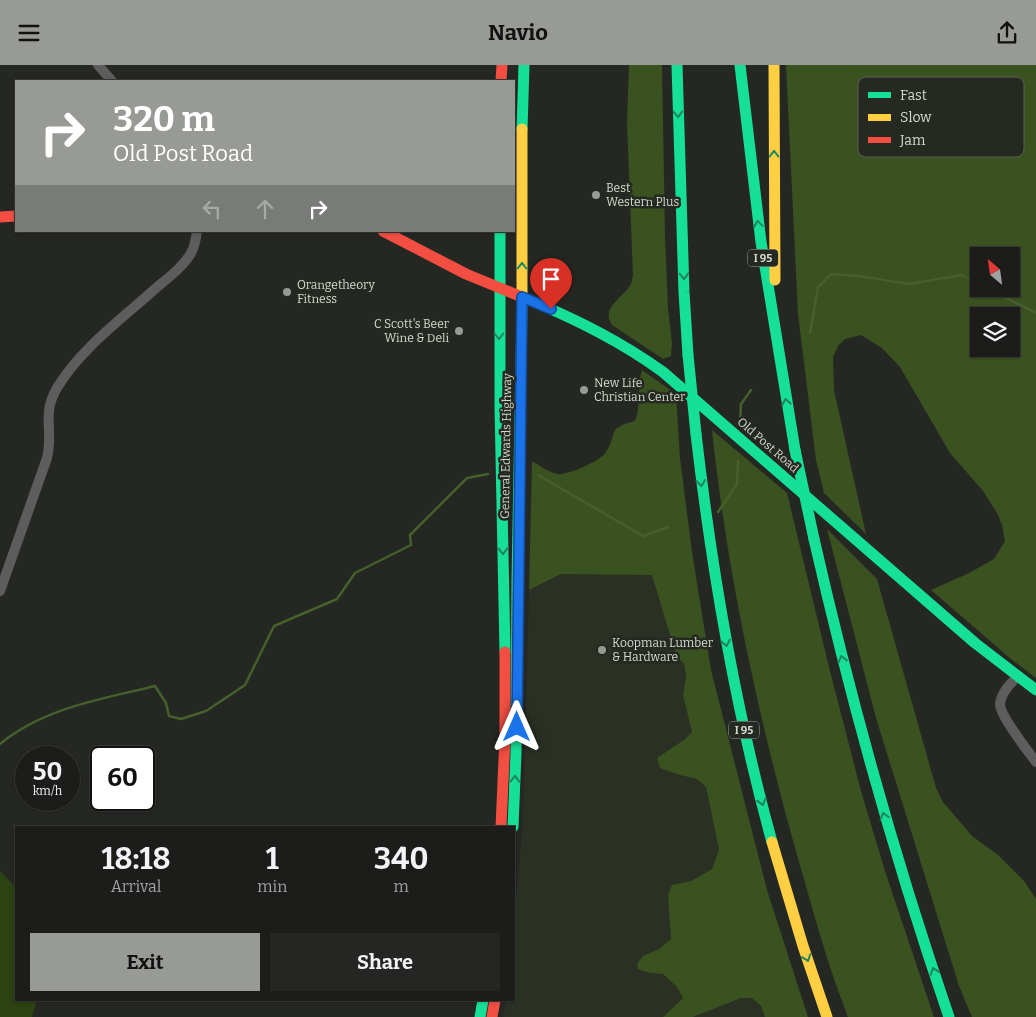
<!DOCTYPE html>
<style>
body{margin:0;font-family:Bitter,serif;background:#252623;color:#f1f3f6;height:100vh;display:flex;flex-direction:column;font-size:19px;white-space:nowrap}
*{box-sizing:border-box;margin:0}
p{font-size:16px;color:#a0a2a2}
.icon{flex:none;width:28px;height:28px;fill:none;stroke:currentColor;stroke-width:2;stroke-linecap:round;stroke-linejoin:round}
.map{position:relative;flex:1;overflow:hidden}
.panel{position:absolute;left:15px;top:761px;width:500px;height:175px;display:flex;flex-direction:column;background:#1c1d1a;border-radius:0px;box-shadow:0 1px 4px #0004,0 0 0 1px #3a3b39}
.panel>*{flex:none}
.top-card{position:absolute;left:15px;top:15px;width:500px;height:152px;border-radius:0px;box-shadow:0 1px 4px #0004,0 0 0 1px #3a3b39;background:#979a95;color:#fff;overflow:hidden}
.needle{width:32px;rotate:331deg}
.controls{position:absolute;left:970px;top:182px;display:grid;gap:10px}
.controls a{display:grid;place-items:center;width:50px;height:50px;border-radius:0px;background:#1c1d1a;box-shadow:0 1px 4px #0004,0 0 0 1px #3a3b39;font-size:25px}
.speed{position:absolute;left:15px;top:681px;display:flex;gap:10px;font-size:25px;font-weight:700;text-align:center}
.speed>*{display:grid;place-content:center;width:65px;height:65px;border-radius:50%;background:#1c1d1a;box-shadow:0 1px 4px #0004,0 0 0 1px #3a3b39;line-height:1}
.speed small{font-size:12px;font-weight:400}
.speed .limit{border:2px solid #111;border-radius:8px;background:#fff;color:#111}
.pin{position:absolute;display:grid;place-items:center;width:42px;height:42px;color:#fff;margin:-51px -21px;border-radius:50% 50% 50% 0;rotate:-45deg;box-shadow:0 0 5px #0007}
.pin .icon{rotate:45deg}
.me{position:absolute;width:55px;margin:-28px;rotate:0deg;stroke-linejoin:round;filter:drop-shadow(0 0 4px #0008)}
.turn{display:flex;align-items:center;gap:18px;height:105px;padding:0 15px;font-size:22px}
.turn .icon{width:65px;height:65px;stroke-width:2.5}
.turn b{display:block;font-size:35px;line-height:42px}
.lanes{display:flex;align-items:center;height:48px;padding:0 15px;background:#0003;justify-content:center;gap:25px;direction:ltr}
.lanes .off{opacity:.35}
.eta{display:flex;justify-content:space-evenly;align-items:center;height:85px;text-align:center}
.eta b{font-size:30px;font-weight:700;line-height:35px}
.button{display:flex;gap:10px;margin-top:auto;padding:10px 15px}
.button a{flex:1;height:58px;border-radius:0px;background:#979a95;color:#111;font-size:20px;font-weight:700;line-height:58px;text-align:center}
.button a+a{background:#252623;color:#f1f3f6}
header{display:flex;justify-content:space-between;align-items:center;height:65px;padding:0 15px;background:#979a95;color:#111;font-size:22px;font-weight:700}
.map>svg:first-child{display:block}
.built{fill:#2a3124}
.green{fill:#2c4213}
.forest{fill:#3a5220;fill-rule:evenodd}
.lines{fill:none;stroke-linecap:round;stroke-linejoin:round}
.stream{stroke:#46602b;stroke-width:2.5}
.street{stroke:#5c5d5c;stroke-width:10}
.fast{stroke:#16e098;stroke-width:11}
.slow{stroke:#ffcf43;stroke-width:11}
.jam{stroke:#f24e42;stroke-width:11}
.fast-bridge{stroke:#16e098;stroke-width:11}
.oneway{stroke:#1e845c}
.route-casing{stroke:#114b97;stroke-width:12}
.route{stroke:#1a73e8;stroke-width:9}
.poi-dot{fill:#979a95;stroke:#252921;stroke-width:2}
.labels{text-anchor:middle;stroke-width:5;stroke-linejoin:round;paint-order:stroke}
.shield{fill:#252921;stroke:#a0a49d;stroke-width:1}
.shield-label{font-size:11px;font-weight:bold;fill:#d5d8d2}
.poi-label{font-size:12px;fill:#d5d8d2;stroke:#252921;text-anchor:start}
.street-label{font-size:12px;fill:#d5d8d2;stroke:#252921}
.key{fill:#252921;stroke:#5a5e56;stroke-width:1}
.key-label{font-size:14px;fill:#d5d8d2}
</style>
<header><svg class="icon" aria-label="menu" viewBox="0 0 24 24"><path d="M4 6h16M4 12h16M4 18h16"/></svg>Navio<svg class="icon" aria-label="share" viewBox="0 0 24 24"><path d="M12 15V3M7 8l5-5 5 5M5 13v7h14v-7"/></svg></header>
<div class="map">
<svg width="1036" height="952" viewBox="0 0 1036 952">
<rect width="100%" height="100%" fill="#252723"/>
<path class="built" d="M580,508L653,510L677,593L684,597L686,604L683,630L692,667L684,675L680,710L697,714L706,722L719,785L712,804L691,816L672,820L668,830L671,874L659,884L643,891L650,908L663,909L677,922L683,933L663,952H503L506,935H514V856L523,755L529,525L561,509Z
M741,933H752L761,941L765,952H693Z"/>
<path class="green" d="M0,806L16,822V935H37L32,952H0Z"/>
<path class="forest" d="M629,0H662L665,171L668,243L672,278L671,291L663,294L612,260C600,243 624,232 631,219C632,216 632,213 633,211L627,57Z
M786,0H1036V613L1011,594L931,525L969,508L994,494L1005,476L1002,460L997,448L983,426L950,388L900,302L882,283L861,270L845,274L838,281L833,292L834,325L866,469L824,428L816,395L798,249ZM979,191H1011V224H979ZM979,251H1011V284H979Z
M642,305L676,329L680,393L692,487L711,605L767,825L808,952H765L761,941L752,933H741L693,952H663L683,933L677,922L663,909L650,908L638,904L637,899L643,891L659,884L671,874L668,830L672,820L691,816L712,804L719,785L706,722L697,714L680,710L660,703L657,693L684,675L692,667L683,630L686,612L684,598L677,593L652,510L561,509L529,525L532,396C540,401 548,407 557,409C566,411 601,396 606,387C619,367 605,364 635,356C642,339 636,322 642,305Z
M712,365L787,428L830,606L861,726L885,806L934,952H848C827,899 813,845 797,790C758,651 727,508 712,365Z
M827,464L877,514L936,723L943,737L972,771L998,790L1024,816L1036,834V952H972L959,921L876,653Z"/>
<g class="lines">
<path class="stream" d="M988,224L1036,248
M810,268L818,222L831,209L859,211L909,219L962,210L979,219
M740,359L741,339L751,325
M538,410L643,471L668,462
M718,447L737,419L738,396
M0,679C43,643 102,634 155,621L166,638L169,651L181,654L206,646L245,620L274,561L337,534L355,508L411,480L410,470L467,413L488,409"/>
<path class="street" d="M98,0L112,16
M0,526L47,393C54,365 41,350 57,323C80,284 123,253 156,223C168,213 183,202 191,188C195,181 196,174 197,166
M1017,612C1010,619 1001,628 1000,639C1000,651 1028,686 1036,697"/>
<path class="fast" d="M677,0L684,227L688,290
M740,0L761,177L795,385
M522,64L524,0
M500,166V342L505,587
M522,232C572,252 619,275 663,307L975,578L1036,625
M696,369C712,507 735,643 772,777
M814,474C851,636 895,795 949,952
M513,762L516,688L517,515L522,245
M480,952L483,935"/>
<path class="slow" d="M774,0L775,215
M522,64V245
M772,777L803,881L827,952"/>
<path class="jam" d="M501,16L502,0
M0,152L16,151
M383,166L466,209L522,232
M501,762L505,672V587
M492,952L495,935"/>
<path class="fast-bridge" d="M688,290L696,369
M795,385L814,474"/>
</g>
<defs><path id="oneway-chevron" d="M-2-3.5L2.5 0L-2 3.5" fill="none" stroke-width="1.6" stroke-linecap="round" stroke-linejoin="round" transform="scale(1.25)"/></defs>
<g class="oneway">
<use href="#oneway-chevron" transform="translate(678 49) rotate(88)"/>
<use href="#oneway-chevron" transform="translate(774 89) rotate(-90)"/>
<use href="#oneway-chevron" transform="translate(758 159) rotate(-98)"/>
<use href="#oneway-chevron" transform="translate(522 201) rotate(-90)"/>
<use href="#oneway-chevron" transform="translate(684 211) rotate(88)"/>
<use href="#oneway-chevron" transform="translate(499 271) rotate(90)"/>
<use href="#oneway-chevron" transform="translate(786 337) rotate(-100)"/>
<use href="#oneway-chevron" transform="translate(701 418) rotate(84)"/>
<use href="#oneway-chevron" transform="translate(503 486) rotate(89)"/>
<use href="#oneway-chevron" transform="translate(726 578) rotate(79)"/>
<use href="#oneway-chevron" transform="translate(842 594) rotate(-104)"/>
<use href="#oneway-chevron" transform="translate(515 714) rotate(-88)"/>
<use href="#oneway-chevron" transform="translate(762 737) rotate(76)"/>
<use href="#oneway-chevron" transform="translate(884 751) rotate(-106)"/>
<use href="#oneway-chevron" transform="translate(807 893) rotate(71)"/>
<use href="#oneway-chevron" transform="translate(934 906) rotate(-109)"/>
</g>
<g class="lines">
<defs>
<path id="route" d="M517,662L522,232L551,244"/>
</defs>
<use href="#route" class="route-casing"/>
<use href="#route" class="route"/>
</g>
<g class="poi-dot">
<circle cx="596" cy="130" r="5"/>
<circle cx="287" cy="227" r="5"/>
<circle cx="459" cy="266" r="5"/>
<circle cx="584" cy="325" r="5"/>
<circle cx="602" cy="585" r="5"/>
</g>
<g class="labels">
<g class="shield">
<rect x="748" y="184.5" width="30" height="17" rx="4"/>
<rect x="729" y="656.5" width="30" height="17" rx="4"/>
</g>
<g class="shield-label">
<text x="763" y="197">I 95</text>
<text x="744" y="669">I 95</text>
</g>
<g class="poi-label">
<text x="606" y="127">Best<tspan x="606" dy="14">Western Plus</tspan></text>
<text x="297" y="224">Orangetheory<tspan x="297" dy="14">Fitness</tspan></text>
<text x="449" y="263" text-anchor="end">C Scott's Beer<tspan x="449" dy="14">Wine &amp; Deli</tspan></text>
<text x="594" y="322">New Life<tspan x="594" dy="14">Christian Center</tspan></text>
<text x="612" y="582">Koopman Lumber<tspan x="612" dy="14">&amp; Hardware</tspan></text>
</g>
<g class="street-label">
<text transform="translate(768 380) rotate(41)" y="4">Old Post Road</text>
<text transform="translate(506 381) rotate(-89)" y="4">General Edwards Highway</text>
</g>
</g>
<rect x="858" y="12" width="166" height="80" rx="8" class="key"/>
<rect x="868" y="27" width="23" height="6" fill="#16e098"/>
<rect x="868" y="49" width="23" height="7" fill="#ffcf43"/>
<rect x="868" y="72" width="23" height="6" fill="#f24e42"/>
<g class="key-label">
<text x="900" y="35">Fast</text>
<text x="900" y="57">Slow</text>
<text x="900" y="80">Jam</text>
</g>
</svg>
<div class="controls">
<a><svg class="needle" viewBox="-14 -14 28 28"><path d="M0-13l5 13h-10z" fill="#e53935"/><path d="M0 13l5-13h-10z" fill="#a0a2a2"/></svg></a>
<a><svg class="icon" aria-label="layers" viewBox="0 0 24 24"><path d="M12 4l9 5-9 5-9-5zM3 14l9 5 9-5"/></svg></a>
</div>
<div class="speed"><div>50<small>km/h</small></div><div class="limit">60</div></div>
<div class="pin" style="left:551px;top:244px;background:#d93025"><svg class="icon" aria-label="arrive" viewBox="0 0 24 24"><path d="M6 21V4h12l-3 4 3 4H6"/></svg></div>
<svg class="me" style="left:517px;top:662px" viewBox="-20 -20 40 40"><path d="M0-17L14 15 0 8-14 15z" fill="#1a73e8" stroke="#fff" stroke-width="4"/></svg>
<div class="top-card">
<div class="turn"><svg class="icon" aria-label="right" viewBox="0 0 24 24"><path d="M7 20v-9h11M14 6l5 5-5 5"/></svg><div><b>320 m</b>Old Post Road</div></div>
<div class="lanes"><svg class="icon off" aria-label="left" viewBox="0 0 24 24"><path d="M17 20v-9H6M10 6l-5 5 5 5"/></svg><svg class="icon off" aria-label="ahead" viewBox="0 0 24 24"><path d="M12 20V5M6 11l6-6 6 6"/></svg><svg class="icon" aria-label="right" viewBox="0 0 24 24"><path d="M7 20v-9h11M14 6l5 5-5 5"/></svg></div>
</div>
<section class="panel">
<div class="eta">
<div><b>18:18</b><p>Arrival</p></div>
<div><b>1</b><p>min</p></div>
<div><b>340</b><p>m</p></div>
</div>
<div class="button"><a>Exit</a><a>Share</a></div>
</section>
</div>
